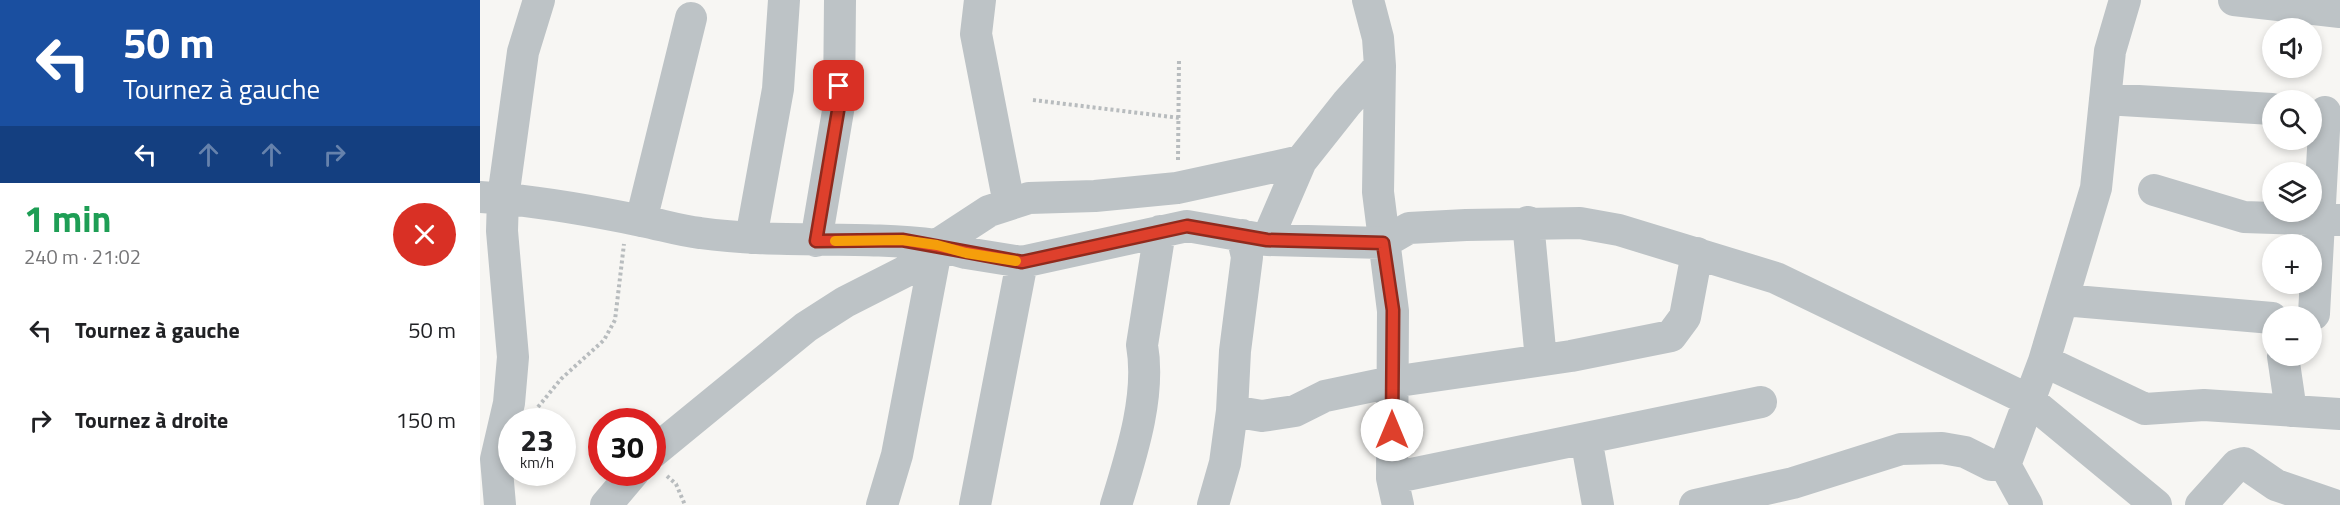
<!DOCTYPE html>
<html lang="fr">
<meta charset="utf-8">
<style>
body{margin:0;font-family:"Titillium Web",sans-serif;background:#f6f6f6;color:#202124;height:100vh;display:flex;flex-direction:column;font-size:22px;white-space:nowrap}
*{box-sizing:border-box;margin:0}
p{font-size:20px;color:#757577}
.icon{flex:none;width:33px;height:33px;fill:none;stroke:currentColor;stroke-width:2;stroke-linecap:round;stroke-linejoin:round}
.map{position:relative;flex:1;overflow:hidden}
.sheet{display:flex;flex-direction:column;background:#fff;width:480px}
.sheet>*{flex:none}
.hud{background:#1a4fa0;color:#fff;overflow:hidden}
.fabs{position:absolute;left:1782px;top:18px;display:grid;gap:12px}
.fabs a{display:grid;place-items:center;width:60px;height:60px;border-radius:50%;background:#fff;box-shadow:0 3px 9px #0003;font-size:30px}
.speed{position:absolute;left:18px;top:408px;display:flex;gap:12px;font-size:30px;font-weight:700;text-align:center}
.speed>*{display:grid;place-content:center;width:78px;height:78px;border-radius:50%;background:#fff;box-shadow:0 3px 9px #0003;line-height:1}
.speed small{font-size:15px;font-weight:400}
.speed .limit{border:9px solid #d22;background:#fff;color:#111}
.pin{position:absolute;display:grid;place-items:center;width:51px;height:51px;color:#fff;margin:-26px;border-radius:12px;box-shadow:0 3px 9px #0006}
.me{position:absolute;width:66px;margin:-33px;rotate:0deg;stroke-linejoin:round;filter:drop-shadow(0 0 4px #0008)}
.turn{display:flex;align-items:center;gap:21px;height:126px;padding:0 24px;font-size:27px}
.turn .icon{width:78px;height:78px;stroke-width:2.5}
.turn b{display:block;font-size:42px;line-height:51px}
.lanes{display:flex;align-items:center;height:57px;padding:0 24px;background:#0003;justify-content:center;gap:30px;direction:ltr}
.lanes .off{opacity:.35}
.round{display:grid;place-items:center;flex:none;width:63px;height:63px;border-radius:32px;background:#f6f6f6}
.overview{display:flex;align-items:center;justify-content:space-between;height:102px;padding:0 24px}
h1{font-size:36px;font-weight:700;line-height:45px;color:#1e9e55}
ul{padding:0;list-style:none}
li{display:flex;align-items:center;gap:18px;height:90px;padding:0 24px}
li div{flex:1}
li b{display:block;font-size:22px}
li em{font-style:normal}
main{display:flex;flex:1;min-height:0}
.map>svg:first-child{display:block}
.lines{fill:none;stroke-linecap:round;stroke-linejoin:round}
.path{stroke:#b8bcbe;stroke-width:4;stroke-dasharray:3 3;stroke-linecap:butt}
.minor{stroke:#bdc3c6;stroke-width:32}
.route-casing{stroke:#902a1d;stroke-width:15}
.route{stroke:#de402c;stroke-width:10}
.slow{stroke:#f59e0b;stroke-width:10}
</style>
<main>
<section class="sheet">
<div class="hud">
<div class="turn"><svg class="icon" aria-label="left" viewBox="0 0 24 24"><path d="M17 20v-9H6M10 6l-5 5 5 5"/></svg><div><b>50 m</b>Tournez à gauche</div></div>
<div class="lanes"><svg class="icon" aria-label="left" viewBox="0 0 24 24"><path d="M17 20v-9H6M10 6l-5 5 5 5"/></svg><svg class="icon off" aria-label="ahead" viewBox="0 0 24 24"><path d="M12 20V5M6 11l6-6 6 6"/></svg><svg class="icon off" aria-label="ahead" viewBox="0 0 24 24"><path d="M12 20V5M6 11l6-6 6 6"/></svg><svg class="icon off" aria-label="right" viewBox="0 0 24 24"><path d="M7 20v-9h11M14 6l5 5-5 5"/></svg></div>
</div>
<div class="overview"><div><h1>1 min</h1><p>240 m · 21:02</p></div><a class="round" style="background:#d93025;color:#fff"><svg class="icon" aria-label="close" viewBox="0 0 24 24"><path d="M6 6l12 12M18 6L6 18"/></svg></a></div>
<ul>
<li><svg class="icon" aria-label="left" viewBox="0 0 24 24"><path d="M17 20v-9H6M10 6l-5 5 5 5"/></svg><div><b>Tournez à gauche</b></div><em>50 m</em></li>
<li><svg class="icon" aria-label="right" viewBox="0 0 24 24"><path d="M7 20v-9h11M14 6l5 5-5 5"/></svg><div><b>Tournez à droite</b></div><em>150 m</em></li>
</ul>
</section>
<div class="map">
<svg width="1860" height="505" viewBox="0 0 1860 505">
<rect width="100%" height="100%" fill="#f7f6f3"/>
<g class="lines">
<path class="path" d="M553,100L700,118
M698,160L699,59
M58,407L81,379L124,340L135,320L144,244
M187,476L196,484L205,505"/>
<path class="minor" d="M500,0L496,34L529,204
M888,0L898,38L900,66L898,192L913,311L912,478L918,505
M1754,0L1860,12
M1625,99L1792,109
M1674,190L1764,217L1858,220
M0,197C54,200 109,210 162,221C182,225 201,231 220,233C299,244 378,235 457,245L509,211L549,198L615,196L697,188L821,161
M161,221L211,18
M1048,222L1061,360
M271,238L298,89L304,0
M787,240L821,161L867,103L900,66
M336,241L359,105L360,0
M457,245L486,253L542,262L707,226L787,240L903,243L929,228L986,225L1100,223L1139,230L1296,278L1549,400L1676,505
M1583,300L1792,318
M1834,314L1845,112
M1803,356L1811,411
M1564,361L1665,409L1724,405L1860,414
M752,411L782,416L815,411L845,396L912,382L1091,356L1191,336L1205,317L1217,253
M1106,438L1118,505
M172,453L326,327L365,302L428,270L457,245
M1525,465L1547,505
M912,478L1281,402
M20,505L16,459L29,403L33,357L22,231L23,198L43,52L59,0
M126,505L154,472
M402,505L417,455L457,245
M495,505L542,262
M636,505C651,456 671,396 662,345L680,231
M733,505L745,463L752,411L755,351L767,257L762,235
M1215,505L1313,483L1421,449L1462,448L1485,452L1511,465H1525L1564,361L1616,188L1630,51L1645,0
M1721,505L1757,465L1764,463L1796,485L1854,505"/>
</g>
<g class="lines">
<defs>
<path id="route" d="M359,86V105L336,241L422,240L542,262L707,226L787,240L903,243L913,310L912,430"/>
</defs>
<use href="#route" class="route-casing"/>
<use href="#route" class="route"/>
<path class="slow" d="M355,241L422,240L457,245L486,253L536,261"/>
</g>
</svg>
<div class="fabs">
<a><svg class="icon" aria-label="sound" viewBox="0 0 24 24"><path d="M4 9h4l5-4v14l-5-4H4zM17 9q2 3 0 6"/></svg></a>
<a><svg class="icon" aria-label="search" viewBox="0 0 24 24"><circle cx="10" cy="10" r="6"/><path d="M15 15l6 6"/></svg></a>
<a><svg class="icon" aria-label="layers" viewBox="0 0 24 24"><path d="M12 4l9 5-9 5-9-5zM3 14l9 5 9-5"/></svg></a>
<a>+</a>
<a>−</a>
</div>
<div class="speed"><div>23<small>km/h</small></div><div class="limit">30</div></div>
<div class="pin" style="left:359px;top:86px;background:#d93025"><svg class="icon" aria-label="arrive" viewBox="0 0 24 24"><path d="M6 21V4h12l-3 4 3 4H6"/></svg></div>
<svg class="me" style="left:912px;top:430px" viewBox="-20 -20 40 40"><circle r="19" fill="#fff"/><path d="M0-13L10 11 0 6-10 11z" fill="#de402c"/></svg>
</div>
</main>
